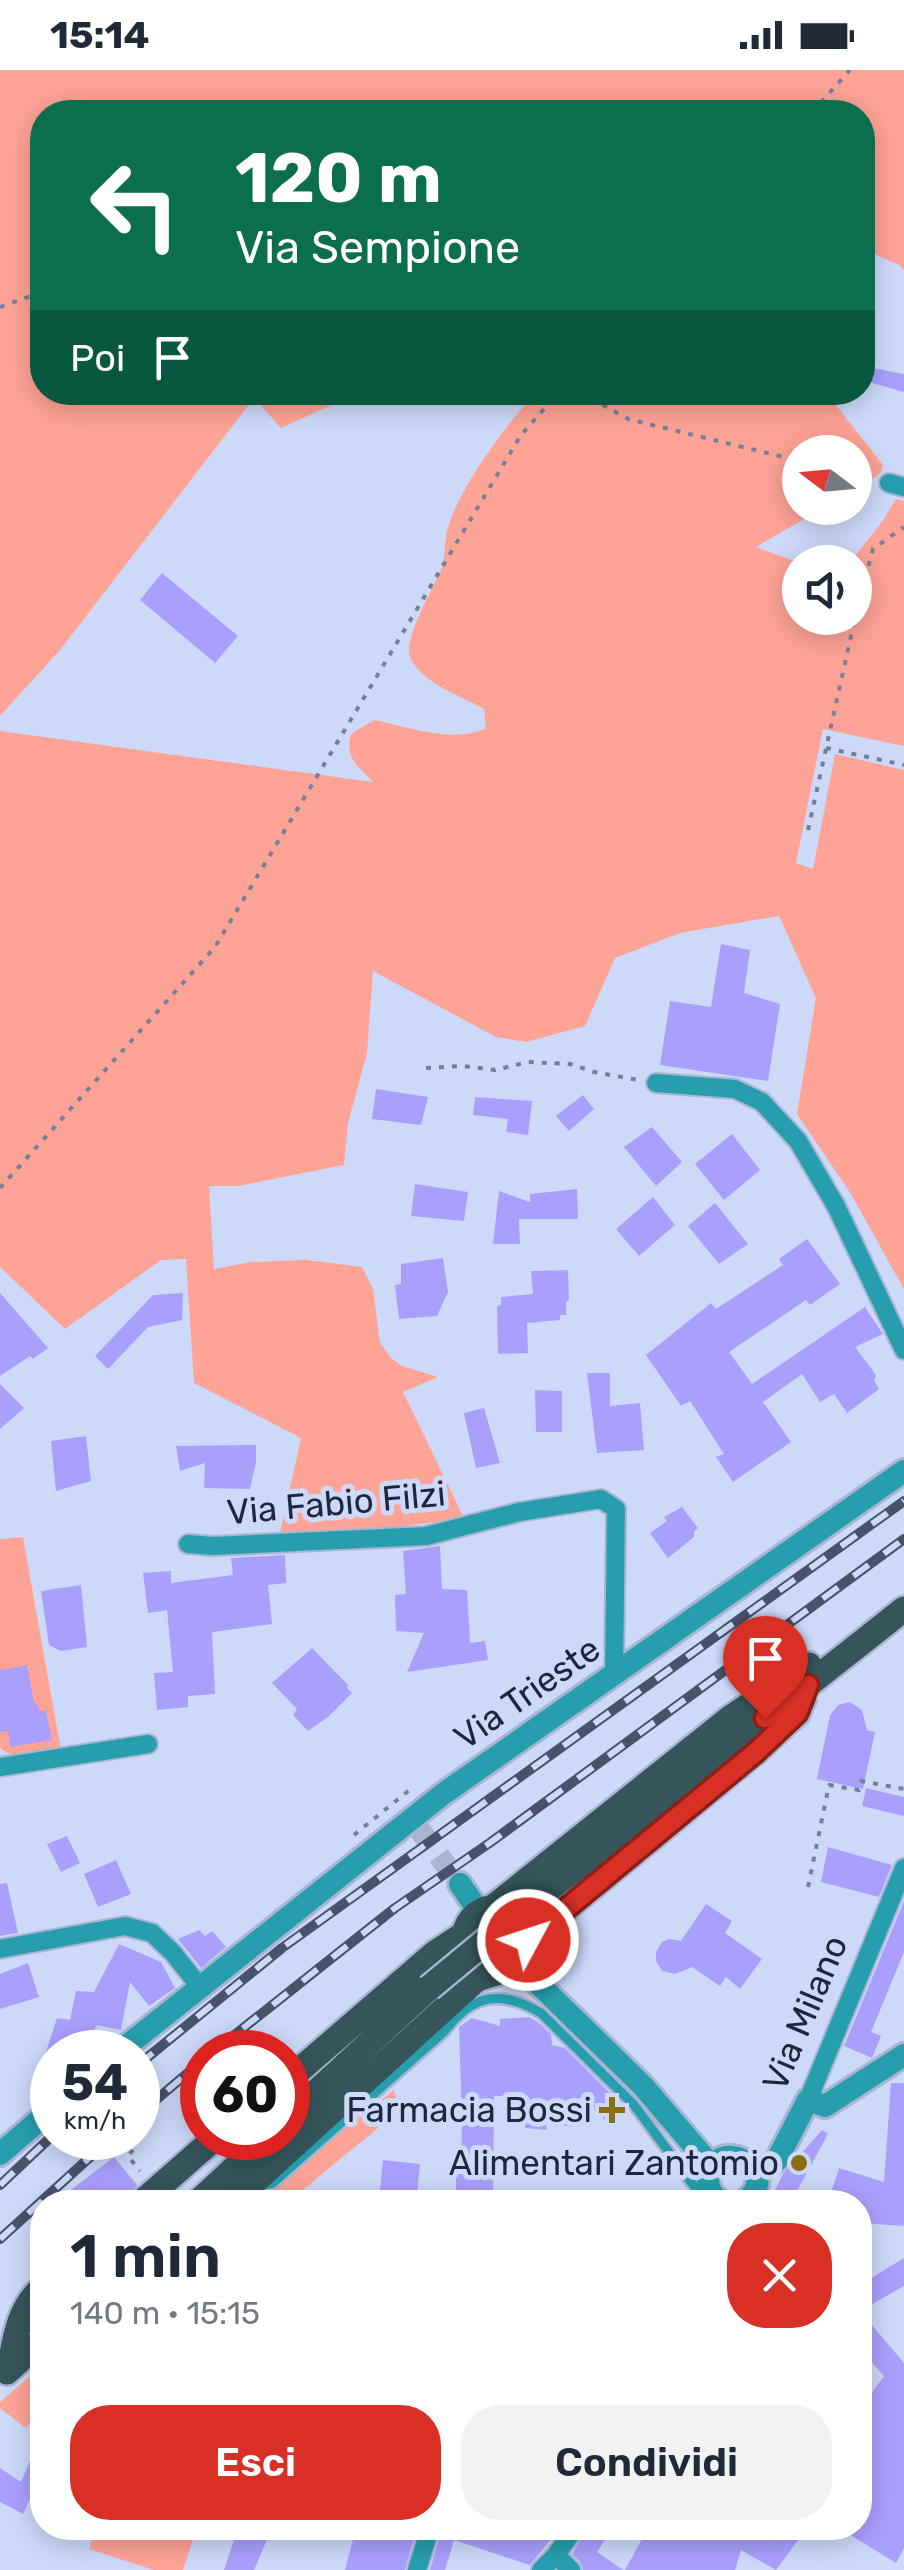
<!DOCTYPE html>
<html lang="it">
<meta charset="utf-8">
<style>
body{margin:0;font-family:Rubik,sans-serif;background:#f2f2f3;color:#1f2937;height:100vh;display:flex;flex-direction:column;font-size:38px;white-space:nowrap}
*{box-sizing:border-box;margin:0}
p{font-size:32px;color:#747a83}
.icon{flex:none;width:55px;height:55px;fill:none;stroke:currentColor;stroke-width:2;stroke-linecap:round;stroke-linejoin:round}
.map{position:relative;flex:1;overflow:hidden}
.panel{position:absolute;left:30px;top:2120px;width:842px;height:350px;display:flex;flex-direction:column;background:#fff;border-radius:40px;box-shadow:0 5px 25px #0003}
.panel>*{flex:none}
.banner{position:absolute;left:30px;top:30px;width:845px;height:305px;border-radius:40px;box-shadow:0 5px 25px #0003;background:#0b6e4f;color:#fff;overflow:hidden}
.needle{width:65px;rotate:286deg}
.fabs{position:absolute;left:782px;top:365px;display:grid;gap:20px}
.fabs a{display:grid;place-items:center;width:90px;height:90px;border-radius:50%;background:#fff;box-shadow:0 5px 25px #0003;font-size:50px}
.speed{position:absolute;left:30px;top:1960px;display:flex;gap:20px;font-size:50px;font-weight:700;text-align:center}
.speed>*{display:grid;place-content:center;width:130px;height:130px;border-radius:50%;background:#fff;box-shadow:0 5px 25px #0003;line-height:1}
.speed small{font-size:25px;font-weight:400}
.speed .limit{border:15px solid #d22;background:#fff;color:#111}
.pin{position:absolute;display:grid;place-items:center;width:85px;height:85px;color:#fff;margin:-102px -42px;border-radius:50% 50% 50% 0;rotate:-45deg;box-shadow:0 0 10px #0007}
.pin .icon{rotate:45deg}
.me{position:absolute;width:110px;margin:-55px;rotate:50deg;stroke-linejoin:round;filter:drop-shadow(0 0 8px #0008)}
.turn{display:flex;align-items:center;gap:35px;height:210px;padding:0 40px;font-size:45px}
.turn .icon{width:130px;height:130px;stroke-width:2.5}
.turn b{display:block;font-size:70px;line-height:85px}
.then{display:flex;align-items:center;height:95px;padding:0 40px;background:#0003;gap:20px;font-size:38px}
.round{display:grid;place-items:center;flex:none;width:105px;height:105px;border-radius:40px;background:#f2f2f3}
.head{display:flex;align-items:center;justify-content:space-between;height:170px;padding:0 40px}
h1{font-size:60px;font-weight:600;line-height:75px}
.primary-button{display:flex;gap:20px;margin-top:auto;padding:20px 40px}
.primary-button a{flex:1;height:115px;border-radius:40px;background:#d93025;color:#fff;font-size:40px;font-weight:600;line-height:115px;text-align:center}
.primary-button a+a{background:#f2f2f3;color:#1f2937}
.status{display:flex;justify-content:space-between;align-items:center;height:70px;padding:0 50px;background:#fff;direction:ltr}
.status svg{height:28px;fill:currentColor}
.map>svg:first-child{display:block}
.green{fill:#fea396}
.building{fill:#ab9ffd}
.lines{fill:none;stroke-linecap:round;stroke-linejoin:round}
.tertiary-tunnel{stroke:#a9b5d3;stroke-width:22;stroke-dasharray:22 11;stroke-linecap:butt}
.service-casing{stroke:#a9b5d3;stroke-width:14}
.minor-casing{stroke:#a9b5d3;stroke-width:22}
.tertiary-casing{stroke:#a9b5d3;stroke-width:28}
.primary-casing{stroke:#a9b5d3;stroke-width:30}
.path{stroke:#757f99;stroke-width:4;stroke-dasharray:5 8;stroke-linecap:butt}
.service{stroke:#269eae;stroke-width:9}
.minor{stroke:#269eae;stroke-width:18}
.tertiary{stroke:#269eae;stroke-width:22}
.primary{stroke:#35555a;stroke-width:25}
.rail-casing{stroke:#495269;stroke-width:10}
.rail{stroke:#ccd9f9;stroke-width:6;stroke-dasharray:19;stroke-linecap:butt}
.primary-bridge-casing{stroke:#a9b5d3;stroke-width:30;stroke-linecap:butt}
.primary-bridge{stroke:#35555a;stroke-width:25}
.route-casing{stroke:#8d1f18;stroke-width:25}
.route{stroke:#d93025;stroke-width:18}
.poi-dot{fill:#8c6e11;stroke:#ccd9f9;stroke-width:4}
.labels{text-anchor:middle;stroke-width:10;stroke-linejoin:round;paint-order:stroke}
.street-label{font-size:35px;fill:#1f263a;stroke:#ccd9f9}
.poi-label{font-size:35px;fill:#1f263a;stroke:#ccd9f9;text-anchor:end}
</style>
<div class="status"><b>15:14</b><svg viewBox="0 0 49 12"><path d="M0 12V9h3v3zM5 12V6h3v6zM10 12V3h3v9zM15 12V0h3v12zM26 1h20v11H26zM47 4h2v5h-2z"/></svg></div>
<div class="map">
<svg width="904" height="2500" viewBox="0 0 904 2500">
<rect width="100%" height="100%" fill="#ccd9f9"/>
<path class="green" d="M0,0H904V200L899,195L863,179L862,42H42V322L358,323L281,358L254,328L60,580L0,646Z
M535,323H834L835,334L883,395L880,404L855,419V382H800V438H823L756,477L800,493V548H855V492H850L882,452L896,429L904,431V676L823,659L796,793L813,799L835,684L904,700V1219L851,1124L797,1044L816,928L779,846L680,863L615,888L585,956L526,972L496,967L373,901L367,983L348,1053L344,1095L238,1116H209L214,1199L251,1192L307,1190L362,1197L373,1219L380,1273L391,1288L402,1296L438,1307L403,1322L464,1448L382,1459L280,1463L301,1368L194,1313L186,1189L161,1190L65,1259L0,1197V661L373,712C359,696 344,689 351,664L374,650C408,657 454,674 486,658L484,639C462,627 420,612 410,587C403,570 432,520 440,502C447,488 443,472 448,457C462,413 505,357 535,323Z
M23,1467L61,1681C41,1684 18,1692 0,1678V1469Z
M394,2020L400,2040L288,2132H253Z
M42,2296V2341L26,2358L0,2338V2332Z
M96,2458H197L183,2500H154L89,2479Z"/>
<path class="building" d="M862,296L904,304V322L862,310Z
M162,503L238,566L215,593L140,530Z
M721,874L750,880L744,923L780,934L768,1011L660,995L670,931L711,937Z
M376,1019L428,1027L421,1055L372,1049Z
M583,1025L594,1039L569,1061L556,1046Z
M475,1027L532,1031L528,1065L506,1062L508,1049L473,1045Z
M652,1057L682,1092L656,1116L624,1077Z
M732,1064L760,1100L724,1130L695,1094Z
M415,1114L468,1122L464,1151L411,1146Z
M577,1119L578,1149H519L520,1174H493L499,1121L530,1132V1124Z
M653,1127L675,1155L639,1186L616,1159Z
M715,1133L748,1174L719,1194L688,1156Z
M807,1169L840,1214L810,1235L806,1230L729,1282L752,1314L865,1237L883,1264L855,1277L876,1305L874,1310L879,1319L847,1343L834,1324L820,1332L802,1304L763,1332L791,1372L733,1412L716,1387L724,1384L690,1331L681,1336L646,1285L711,1233L716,1239L783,1195L779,1189Z
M443,1188L448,1222L437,1246L399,1249L395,1215L401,1214V1194Z
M568,1200L569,1230L566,1232V1245H560V1250L527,1253L528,1283L498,1284L497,1236L501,1235V1227L533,1224L531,1201Z
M0,1223L48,1278L33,1289L30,1286L0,1306Z
M183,1223L182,1250L148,1257L108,1299L95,1286L153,1225Z
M587,1303H610V1336L640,1333L644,1380L597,1383Z
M0,1314L24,1338L0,1359Z
M535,1320L562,1321V1362H536Z
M484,1338L500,1393L476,1398L464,1343Z
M86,1366L91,1411L56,1421L51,1371Z
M256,1375V1392L250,1419L204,1418L205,1393L180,1401L176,1376Z
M682,1437L698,1458L694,1462V1467L668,1488L650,1463L667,1451L664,1447Z
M440,1476L442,1519L467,1520L470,1573L485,1571L488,1590L407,1602L424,1563L396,1561L395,1525L406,1524L403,1481Z
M285,1485L286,1513L268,1515L272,1554L212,1562L215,1624L188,1626V1637L157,1640L154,1603L173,1602L167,1540L148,1543L143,1503L171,1501V1513L233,1505L231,1488Z
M81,1515L87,1577L61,1581L49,1575L41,1521Z
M312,1578L348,1615L347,1618L352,1623L328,1647L308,1661L293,1645L297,1639L272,1613Z
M27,1595L34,1633L37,1634L40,1641H46L52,1670L10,1677L8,1661L0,1662V1600Z
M850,1632L862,1640L867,1660L875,1662L863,1719L817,1709L830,1645L838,1635Z
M866,1718L904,1727V1746L862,1736Z
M67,1766L80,1793L61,1802L47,1774Z
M828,1777L892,1795L879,1827L821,1812Z
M116,1790L131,1824L98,1837L84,1804Z
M7,1813L18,1863L0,1866V1814Z
M904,1831V1882L871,1962L881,1966L872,1988L844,1976Z
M706,1834L732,1851L725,1863L762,1889L740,1919L726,1907L720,1916L692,1897L675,1904L662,1901L656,1891V1882L662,1872L669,1869L681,1871Z
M199,1860L205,1866L212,1861L226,1877L201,1898L178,1869Z
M119,1874L161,1892L175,1918L149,1936L130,1912L121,1960L97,1955L87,1975L74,1973L70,1982H46L57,1948L70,1950L76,1921L94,1922Z
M28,1893L39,1927L0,1939V1904Z
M529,1947L538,1952L551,1964L552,1975L565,1978L623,2036V2041L616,2049L605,2050L580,2027L578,2057L546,2054L547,2060L525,2058L527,2026H494L493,2132H456V2104H461L462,2049L459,1957L472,1948L500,1956V1949Z
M891,2013H904V2156L860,2153V2132H828L839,2098L884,2112Z
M822,2060L828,2064L791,2132H769L783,2104Z
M114,2087L137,2115L126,2130L123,2132H82L72,2119Z
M383,2090L420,2094L416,2132H379Z
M904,2188V2216L860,2241L904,2293V2478L896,2493L839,2458H860V2415L871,2393L860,2386V2339L884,2306L860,2279V2215Z
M30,2391L42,2396V2424L34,2420L23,2444L0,2432V2398L21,2412Z
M238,2458H272L254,2500H224Z
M356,2458H417L405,2500H345Z
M442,2458H560L530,2495L454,2470L445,2500H430Z
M587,2458H612L597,2482L623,2500H583L580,2492L572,2484Z
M648,2458H735L769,2471L777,2458H807L776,2500L741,2480L735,2500H625Z"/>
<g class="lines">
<path class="tertiary-tunnel" d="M419,1759L460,1814"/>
<defs>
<path id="service" d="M259,2116L273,2113L444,1962C472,1924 500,1919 541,1943L634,2035L694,2116L705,2119"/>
<path id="minor" d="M889,413L904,417
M656,1013L735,1019L762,1032L798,1071L836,1136L904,1280
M188,1474L213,1476L426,1466L519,1442L601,1429L616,1439L614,1606
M0,1697L148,1674
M0,1879L125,1856L152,1863L173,1883L200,1917
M808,2030L904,1798
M556,2485L571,2500
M417,2500L430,2458
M541,2500L556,2485L575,2458"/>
<path id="tertiary" d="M460,1814L479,1842
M518,1894L643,2016L712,2097
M119,1982L443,1724L904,1401
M0,2084L52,2039
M756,2104L777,2090L808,2030L825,2036L904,1985
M721,2132C712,2125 706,2118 709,2105C717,2064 786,2101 744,2132"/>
<path id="primary" d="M534,1831L904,1539
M492,1838L730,1648L809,1595
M528,1870L756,1681L797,1643L803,1629
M288,2010L435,1883L464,1864
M288,2048L429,1918
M142,2132L215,2068
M198,2132L267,2068
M232,2132L476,1910C499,1900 536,1899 527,1863C524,1853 518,1844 507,1840C468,1825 440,1886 492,1903
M9,2299C15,2269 18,2239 42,2218
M7,2302L42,2270"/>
</defs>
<use href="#service" class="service-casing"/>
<use href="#minor" class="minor-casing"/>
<use href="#tertiary" class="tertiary-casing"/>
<use href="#primary" class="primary-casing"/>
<path class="path" d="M812,42L850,0
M0,237L42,222
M580,322L628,349L800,391
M855,405L870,408
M855,546L873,479L904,457
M826,678L904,695
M808,760L855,548
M426,998L463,996L495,1000L528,992L570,994L594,1002L638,1010
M0,1118L215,877L521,365L559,322
M354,1765L413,1717
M808,1817L829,1715L859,1720L861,1711L904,1719
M133,2080L128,2086L140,2101"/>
<use href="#service" class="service"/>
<use href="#minor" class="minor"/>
<use href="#tertiary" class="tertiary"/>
<use href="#primary" class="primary"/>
<defs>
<path id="rail" d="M213,1982L395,1838L491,1772L904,1469
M138,1995L282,1878L904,1431
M138,2045L202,1991
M0,2115L52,2066
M0,2169L111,2068"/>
</defs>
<use href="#rail" class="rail-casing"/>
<use href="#rail" class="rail"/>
<defs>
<path id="primary-bridge" d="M429,1918L534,1831"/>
</defs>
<use href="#primary-bridge" class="primary-bridge-casing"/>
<use href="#primary-bridge" class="primary-bridge"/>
</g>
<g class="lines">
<defs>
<path id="route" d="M528,1870L756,1682L797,1643L808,1615L765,1648"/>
</defs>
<use href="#route" class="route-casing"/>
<use href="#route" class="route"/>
</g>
<g class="poi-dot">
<path d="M607 2025h10v10h10v10h-10v10h-10v-10h-10v-10h10z"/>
<circle cx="799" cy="2093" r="10"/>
</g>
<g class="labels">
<g class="street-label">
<text transform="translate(336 1433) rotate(-5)" y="12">Via Fabio Filzi</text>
<text transform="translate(527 1623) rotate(-35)" y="12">Via Trieste</text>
<text transform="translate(805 1943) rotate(-67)" y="12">Via Milano</text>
</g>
<g class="poi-label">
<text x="592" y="2052">Farmacia Bossi</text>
<text x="779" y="2105">Alimentari Zantomio</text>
</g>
</g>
</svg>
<div class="fabs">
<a><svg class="needle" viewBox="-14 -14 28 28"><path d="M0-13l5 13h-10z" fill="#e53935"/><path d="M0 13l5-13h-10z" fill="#747a83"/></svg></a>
<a><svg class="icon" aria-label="sound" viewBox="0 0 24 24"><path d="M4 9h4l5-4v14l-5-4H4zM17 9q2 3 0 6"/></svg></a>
</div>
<div class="speed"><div>54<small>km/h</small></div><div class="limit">60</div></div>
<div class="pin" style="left:765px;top:1648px;background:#d93025"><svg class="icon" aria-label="arrive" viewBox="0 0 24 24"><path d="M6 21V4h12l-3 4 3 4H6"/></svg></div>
<svg class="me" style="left:528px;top:1870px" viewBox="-20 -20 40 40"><circle r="17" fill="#d93025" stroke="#fff" stroke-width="3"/><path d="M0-11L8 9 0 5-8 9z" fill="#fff"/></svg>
<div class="banner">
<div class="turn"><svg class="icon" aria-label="left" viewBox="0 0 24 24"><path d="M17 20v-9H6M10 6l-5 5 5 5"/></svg><div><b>120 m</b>Via Sempione</div></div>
<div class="then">Poi<svg class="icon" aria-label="arrive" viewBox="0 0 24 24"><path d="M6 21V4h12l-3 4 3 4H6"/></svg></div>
</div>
<section class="panel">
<div class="head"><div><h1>1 min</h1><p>140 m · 15:15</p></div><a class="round" style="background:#d93025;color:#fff"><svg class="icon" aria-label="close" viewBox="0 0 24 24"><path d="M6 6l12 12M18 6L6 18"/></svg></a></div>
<div class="primary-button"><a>Esci</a><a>Condividi</a></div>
</section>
</div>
